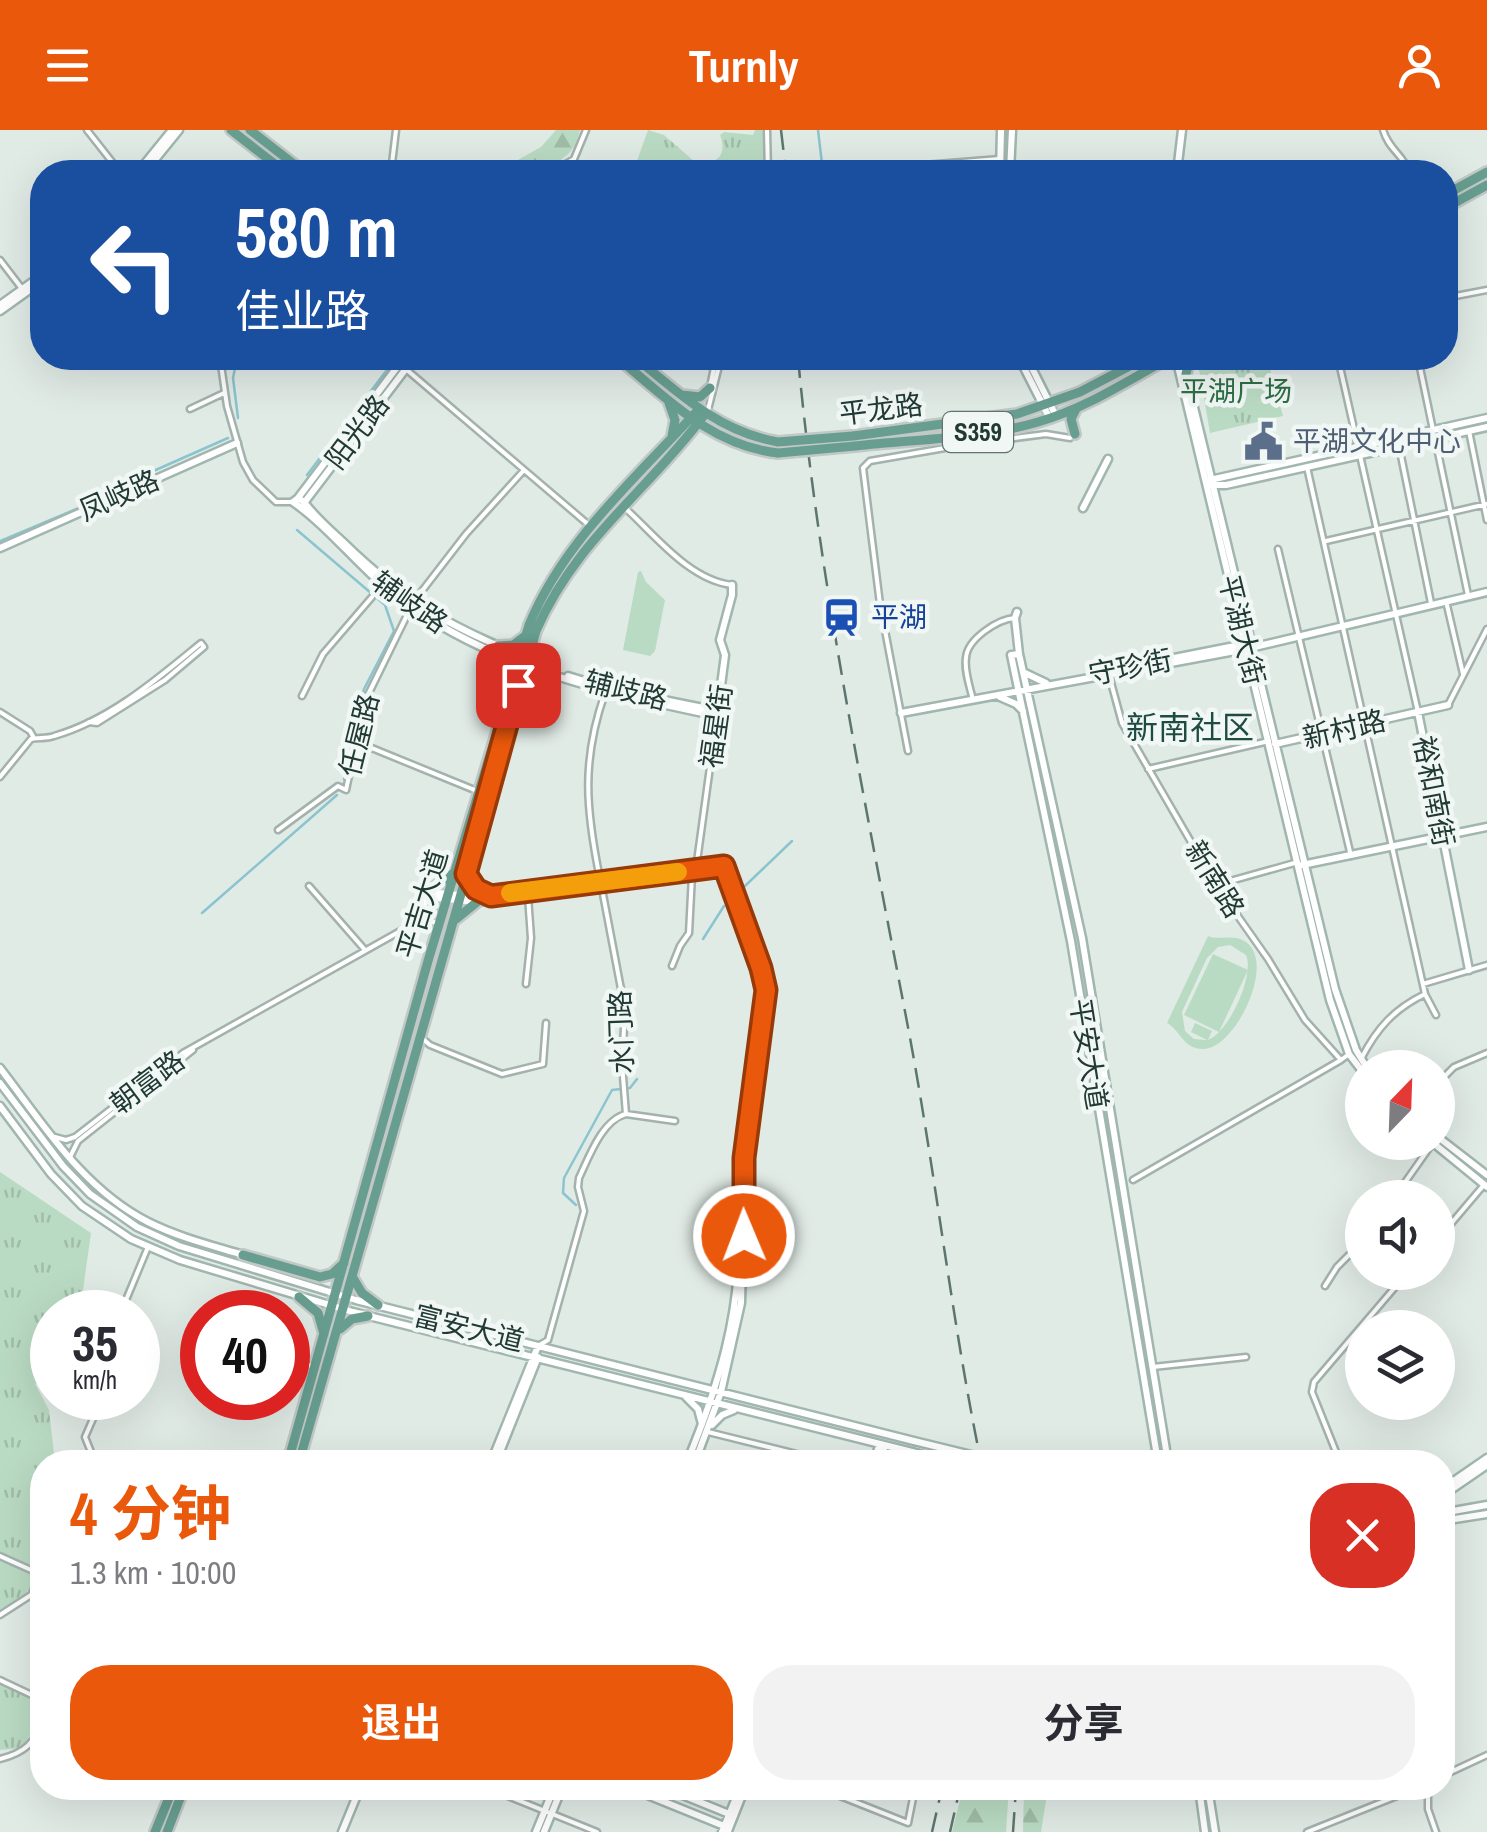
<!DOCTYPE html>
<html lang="zh">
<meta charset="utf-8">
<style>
body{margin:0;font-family:"Archivo Narrow","Noto Sans SC",sans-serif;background:#f2f2f3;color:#2b2b33;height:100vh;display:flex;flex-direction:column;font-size:38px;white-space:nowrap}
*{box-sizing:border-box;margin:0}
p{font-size:32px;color:#7c7c81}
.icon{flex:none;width:55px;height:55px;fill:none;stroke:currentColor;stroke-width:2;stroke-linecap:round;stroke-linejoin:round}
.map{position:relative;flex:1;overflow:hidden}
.panel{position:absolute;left:30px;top:1320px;width:1425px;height:350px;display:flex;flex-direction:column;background:#fff;border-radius:40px;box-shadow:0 10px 40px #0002}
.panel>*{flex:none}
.guide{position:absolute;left:30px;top:30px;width:1428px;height:210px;border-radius:40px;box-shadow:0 10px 40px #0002;background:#1a4fa0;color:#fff;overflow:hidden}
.needle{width:65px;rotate:23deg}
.buttons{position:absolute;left:1345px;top:920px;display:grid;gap:20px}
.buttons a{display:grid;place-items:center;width:110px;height:110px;border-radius:50%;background:#fff;box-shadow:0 10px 40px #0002;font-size:50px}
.speed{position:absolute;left:30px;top:1160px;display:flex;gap:20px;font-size:50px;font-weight:700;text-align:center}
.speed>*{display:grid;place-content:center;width:130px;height:130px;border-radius:50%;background:#fff;box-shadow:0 10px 40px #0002;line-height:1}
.speed small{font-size:25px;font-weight:400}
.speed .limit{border:15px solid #d22;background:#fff;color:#111}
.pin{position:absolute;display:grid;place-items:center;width:85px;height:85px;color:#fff;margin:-42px;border-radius:20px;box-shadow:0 5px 15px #0006}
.me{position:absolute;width:110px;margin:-55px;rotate:359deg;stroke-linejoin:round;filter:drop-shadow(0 0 8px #0008)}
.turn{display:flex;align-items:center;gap:35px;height:210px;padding:0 40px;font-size:45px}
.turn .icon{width:130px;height:130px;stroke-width:2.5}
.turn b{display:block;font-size:70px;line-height:85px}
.round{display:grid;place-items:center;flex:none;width:105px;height:105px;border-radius:40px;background:#f2f2f3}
.overview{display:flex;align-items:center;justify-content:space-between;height:170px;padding:0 40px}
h1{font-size:60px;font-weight:700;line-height:75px;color:#ea580c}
.button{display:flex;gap:20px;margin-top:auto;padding:20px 40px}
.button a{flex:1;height:115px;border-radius:40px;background:#ea580c;color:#fff;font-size:40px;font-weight:700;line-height:115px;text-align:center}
.button a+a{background:#f2f2f3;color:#2b2b33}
header{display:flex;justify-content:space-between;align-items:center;height:130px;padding:0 40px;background:#ea580c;color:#fff;font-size:45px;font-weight:700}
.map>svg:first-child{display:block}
.grass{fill:#badbc3;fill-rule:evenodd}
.forest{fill:url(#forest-firs)}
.park{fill:url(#park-tufts)}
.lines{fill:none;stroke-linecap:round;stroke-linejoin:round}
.stream{stroke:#8ac4ce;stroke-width:2.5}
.street-casing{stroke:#a4b2ad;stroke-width:9}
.secondary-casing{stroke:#a0b6ae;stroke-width:11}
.primary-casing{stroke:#c1c8c6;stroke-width:14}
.street{stroke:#fff;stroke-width:4}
.secondary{stroke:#fff;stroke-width:6}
.primary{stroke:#679e90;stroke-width:9}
.rail{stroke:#5c766f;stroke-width:2.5;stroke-dasharray:20 10;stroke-linecap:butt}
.secondary-bridge-casing{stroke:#a0b6ae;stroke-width:11;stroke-linecap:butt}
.primary-bridge-casing{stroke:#c1c8c6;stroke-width:14;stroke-linecap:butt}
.secondary-bridge{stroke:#fff;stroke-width:6}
.primary-bridge{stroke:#679e90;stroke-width:9}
.route-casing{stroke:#983908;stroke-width:25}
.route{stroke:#ea580c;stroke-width:18}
.slow{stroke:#f59e0b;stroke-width:18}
.labels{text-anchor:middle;stroke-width:9;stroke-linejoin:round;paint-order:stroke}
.shield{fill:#f1f7f4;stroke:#60736e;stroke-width:2.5}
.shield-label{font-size:25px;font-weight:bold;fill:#223a34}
.park-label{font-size:28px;fill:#2e6f47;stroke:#f1f7f4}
.street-label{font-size:28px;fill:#223a34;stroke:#f1f7f4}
.service-label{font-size:28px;fill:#4e5e75;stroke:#f1f7f4;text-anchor:start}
.transit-label{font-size:28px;fill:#164399;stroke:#f1f7f4;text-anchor:start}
.quarter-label{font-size:32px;fill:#1f4c40;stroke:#f1f7f4}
</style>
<header><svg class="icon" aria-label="menu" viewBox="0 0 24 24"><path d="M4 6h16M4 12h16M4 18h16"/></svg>Turnly<svg class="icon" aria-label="person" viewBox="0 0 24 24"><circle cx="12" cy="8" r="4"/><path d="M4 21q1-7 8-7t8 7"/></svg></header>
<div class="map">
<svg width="1487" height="1702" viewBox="0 0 1487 1702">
<defs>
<pattern id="forest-firs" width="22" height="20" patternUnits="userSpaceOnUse" patternTransform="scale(2.5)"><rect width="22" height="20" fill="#badbc3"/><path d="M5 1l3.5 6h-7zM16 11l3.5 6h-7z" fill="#a0bda8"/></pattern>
<pattern id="park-tufts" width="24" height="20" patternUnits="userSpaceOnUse" patternTransform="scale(2.5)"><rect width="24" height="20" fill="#badbc3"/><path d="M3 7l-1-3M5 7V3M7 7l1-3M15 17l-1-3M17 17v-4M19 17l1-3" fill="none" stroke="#a0bda8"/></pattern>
</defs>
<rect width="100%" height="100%" fill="#e1ebe6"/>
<path class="grass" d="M641,441L646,452L665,470L655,521L650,526L623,520L638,442Z
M1208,806C1220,811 1233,803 1246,812C1277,834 1234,920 1203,919C1183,919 1181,901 1167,893ZM1230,815L1246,825C1255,845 1229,902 1208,910L1212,901L1195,893L1191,902L1207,910L1194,909L1185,901L1182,882L1207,828L1218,817Z
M1213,824L1248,840L1219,902L1184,885Z"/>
<path class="forest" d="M556,0H580C573,28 564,24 547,42L516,31L541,17Z
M963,1658H1009L1006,1702H952Z
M1024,1658H1048L1041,1702H1023Z"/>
<path class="park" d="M648,0L664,5L695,32C716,36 728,26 720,5L724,2L753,5L755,0H764V42L707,40L704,42H633Z
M1197,228H1267L1283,286L1210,303Z
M0,1042L91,1103L83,1160L76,1182H52V1237L35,1254L49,1280L55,1332H42V1439L24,1466L0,1480Z
M0,1553L37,1572L39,1590L22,1618L0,1620Z"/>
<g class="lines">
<path class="stream" d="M818,0L823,42
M237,228L233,248L238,288
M307,345L396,228
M297,400L385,475L394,501L364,559L344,649
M0,411L105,367L115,358L228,308
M745,756L792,711
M202,783L337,665
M703,809L724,776
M576,1075L563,1063L564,1048L612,960L630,958L637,949"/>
<defs>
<path id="street" d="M87,0L120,42
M767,0L768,42
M1383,0C1389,20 1403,24 1409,42
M391,42L396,0
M552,42L574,29L586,0
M836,42L1000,29
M0,130L23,160
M1445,168L1487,160
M220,228L227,276L243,332L253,350L276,372H293
M671,228L673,229
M1338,228L1418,582
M1418,228L1433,300
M407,240L590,396
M710,257L716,228
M190,279L224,263
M708,280L721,228
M1469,301L1487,390
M1435,308L1468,465
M1399,316L1431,473
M1307,337L1425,864C1394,879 1377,898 1361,929
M625,378C655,405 689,450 732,455
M1326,411L1487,374
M1278,419L1351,726
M415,470L466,404L524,340
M1446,471L1463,544
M1109,545L1122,593L1216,755L1268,829L1305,890L1341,930L1349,924
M302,566L323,524L372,467
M973,570C970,557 964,541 966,528C967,509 998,489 1015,488
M1448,575L1487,499
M0,582L30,601L34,608
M357,612L477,661
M908,621L880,474L863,338L870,331L968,314L1046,304L1070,308
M1148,639L1269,611
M0,647L31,609C39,607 46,609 54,606C110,590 157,549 201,513L204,517L165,550L97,593L89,592
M278,700L338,656L346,660L365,571L411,477
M696,739L717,586
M600,749C586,680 581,631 605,563
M1216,755L1298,732
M309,756L365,820
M423,788L426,768
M672,836L680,816L689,803L692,745
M526,854L531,808L528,766
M1423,854L1487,835
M1425,864L1436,885
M423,909L430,915L502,944L543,934L546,893
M1438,953L1454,937L1487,923
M626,984L675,991
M55,1007L66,1010L75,1007L183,923L420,790L439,793
M70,1027L78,1011L193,920
M1133,1050L1341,930
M1394,1068L1432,1014
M1438,1109L1483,1056
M1325,1156L1337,1137L1362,1112
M121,1182L148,1117
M538,1216L548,1210L584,1081L578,1057L579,1048C589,1027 602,990 626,984L622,934L625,880L602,759
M288,1229L312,1236
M1153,1237L1246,1227
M708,1302L829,1332
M95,1332L85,1307L102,1268
M1340,1332L1312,1262L1314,1252L1408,1142
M0,1426L40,1444
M42,1464L38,1477L42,1481
M0,1485L31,1465L42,1441
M42,1531L39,1540L42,1547
M0,1550L36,1567L42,1578
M0,1629C24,1623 36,1613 42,1589
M1442,1646L1487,1625
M488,1658L597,1702
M820,1658L908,1693L915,1658
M1428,1658V1679L1436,1702
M1307,1702L1417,1658"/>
<path id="secondary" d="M138,42L172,0
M145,42L179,0
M1000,42L1001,0
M1010,42L1012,0
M1177,42L1182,0
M0,175L42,145
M0,181L42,151
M1019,228L1050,289
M1027,228L1056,286
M1176,228L1330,870L1349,924L1362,941
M1182,228L1335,859L1356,920L1367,938
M1210,350L1487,288
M1210,355H1226L1487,297
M298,368L404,228
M293,372C333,400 362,442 402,470C493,538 608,563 717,586L725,525L720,510L732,465V455
M293,372L298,368L304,372C315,387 329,399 342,411C410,478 457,499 543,535
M304,373L414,228
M1083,378L1108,329
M0,418L237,313
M1017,482L1015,488L1019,524L1082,808L1168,1332
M1019,524L1011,525L1071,811L1158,1332
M1154,532L1245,514
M1025,543L1046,553
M568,546L614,560L718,581
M1000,567L1016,574L1023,581
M1418,582L1469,840
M901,583L1246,519L1487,462
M1275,614L1448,575
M1302,735L1487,697
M720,736L760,858L743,1000
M428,762L479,767L724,736L761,838L766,868L745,1017L741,1173L721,1262L695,1332
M427,767L477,772L723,741
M0,938C44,995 82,1058 148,1092C178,1107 210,1115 243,1125
M0,953L63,1036L90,1064L137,1097L179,1116L356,1170L914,1311
M0,976L51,1044L82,1076L131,1109L180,1130L353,1182L952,1332
M1438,1007L1487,1045
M1432,1012L1487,1057
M686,1267L698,1279L702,1294
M712,1295L722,1285L734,1280
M491,1332L538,1216
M496,1332L538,1227
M687,1332C718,1257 741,1184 739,1102
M873,1332L880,1314
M878,1332L885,1316
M1442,1359L1487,1328
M1442,1366L1487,1335
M1442,1383L1487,1375
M1442,1391L1487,1384
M630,1658L729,1698
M665,1658L734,1686
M1199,1658L1205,1702
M1208,1658L1215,1702
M728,1701L745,1658
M342,1702L360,1658
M536,1702L554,1658
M544,1702L562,1658
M722,1702L740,1658"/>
<path id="primary" d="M231,0L285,42
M250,0L304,42
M1445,65L1487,42
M1445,78L1487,55
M618,228C666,268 712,316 778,323
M636,228C679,264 720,302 778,312
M1186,244L1190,228
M682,265L700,267L710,258
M669,273L675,290L672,306
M1075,304L1071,289L1076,279
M853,306L1017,284L1080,262L1145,228
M855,316C915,309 980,309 1038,292C1085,279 1127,251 1169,228
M533,511L536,525L548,538
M498,516L513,515L525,506
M493,520L504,529L510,546
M467,747L476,759L491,766
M428,762L454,743
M456,789L477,772
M243,1125L320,1147L332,1144L344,1133
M353,1148L362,1163L378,1175
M299,1167L318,1183L324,1204
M340,1199L352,1189L368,1186
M288,1332L428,831L529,495C564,410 638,346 699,279
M299,1332L536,501C575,410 649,360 705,284
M155,1702L173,1658
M167,1702L184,1658"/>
</defs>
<use href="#street" class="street-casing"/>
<use href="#secondary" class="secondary-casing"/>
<use href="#primary" class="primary-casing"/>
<use href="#street" class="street"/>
<use href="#secondary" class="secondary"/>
<use href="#primary" class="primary"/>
<path class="rail" d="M781,0L786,42
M798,228C819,451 865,672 907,892C935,1038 951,1187 981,1332
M932,1702L942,1658
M950,1702L960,1658
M1013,1702L1016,1658"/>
<defs>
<path id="secondary-bridge" d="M914,1311L1000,1332"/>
<path id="primary-bridge" d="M778,312L853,306
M778,323L855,316"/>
</defs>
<use href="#secondary-bridge" class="secondary-bridge-casing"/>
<use href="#primary-bridge" class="primary-bridge-casing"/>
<use href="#secondary-bridge" class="secondary-bridge"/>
<use href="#primary-bridge" class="primary-bridge"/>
</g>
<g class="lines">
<defs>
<path id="route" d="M518,555L466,744L476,759L491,766L724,736L761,838L766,860L744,1028V1106"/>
</defs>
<use href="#route" class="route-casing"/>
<use href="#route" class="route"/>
<path class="slow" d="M510,763L678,742"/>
</g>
<defs>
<symbol id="civic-bare" viewBox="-9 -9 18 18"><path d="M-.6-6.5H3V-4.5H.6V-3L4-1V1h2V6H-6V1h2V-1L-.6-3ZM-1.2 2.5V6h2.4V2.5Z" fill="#5c6f8a" stroke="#f1f7f4" stroke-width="2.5" paint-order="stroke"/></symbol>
<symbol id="station-bare" viewBox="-9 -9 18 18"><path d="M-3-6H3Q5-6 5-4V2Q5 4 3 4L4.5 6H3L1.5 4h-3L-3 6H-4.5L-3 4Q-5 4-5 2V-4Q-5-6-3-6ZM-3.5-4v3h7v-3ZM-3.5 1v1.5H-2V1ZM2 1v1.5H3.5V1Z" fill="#1a4fb4" stroke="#f1f7f4" stroke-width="2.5" paint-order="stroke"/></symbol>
</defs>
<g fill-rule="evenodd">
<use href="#civic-bare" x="1236" y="284" width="55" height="55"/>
<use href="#station-bare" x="814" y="460" width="55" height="55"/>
</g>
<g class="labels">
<rect class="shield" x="943" y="282" width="70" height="40" rx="8"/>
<g class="shield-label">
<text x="978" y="311">S359</text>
</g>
<g class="park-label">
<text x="1236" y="271">平湖广场</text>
</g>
<g class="street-label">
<text transform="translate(881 279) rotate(-7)" y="10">平龙路</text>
<text transform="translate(357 302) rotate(-53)" y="10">阳光路</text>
<text transform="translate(119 365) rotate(-24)" y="10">凤岐路</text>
<text transform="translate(410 472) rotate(35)" y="10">辅岐路</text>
<text transform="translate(1242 500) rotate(76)" y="10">平湖大街</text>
<text transform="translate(1130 537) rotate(-11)" y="10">守珍街</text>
<text transform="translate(626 560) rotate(14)" y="10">辅歧路</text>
<text transform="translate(716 596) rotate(-82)" y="10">福星街</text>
<text transform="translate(1344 599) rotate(-13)" y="10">新村路</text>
<text transform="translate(359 605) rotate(-76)" y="10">任屋路</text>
<text transform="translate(1434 661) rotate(79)" y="10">裕和南街</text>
<text transform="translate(1215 749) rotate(58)" y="10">新南路</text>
<text transform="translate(422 774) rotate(-73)" y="10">平吉大道</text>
<text transform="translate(621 902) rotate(-92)" y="10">水门路</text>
<text transform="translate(1089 924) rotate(81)" y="10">平安大道</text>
<text transform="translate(147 952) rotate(-37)" y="10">朝富路</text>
<text transform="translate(469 1198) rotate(14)" y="10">富安大道</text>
</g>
<g class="service-label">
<text x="1293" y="321">平湖文化中心</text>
</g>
<g class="transit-label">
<text x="871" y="497">平湖</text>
</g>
<g class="quarter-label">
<text x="1190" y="609">新南社区</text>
</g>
</g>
</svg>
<div class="buttons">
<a><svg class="needle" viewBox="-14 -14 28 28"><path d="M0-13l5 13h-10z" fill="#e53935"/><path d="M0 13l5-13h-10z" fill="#7c7c81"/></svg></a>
<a><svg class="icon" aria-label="sound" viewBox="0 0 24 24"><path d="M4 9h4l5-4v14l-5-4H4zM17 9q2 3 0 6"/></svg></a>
<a><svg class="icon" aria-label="layers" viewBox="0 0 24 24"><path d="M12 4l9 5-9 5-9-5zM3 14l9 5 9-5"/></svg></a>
</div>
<div class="speed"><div>35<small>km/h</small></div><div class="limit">40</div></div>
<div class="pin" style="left:518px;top:555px;background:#d93025"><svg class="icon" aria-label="arrive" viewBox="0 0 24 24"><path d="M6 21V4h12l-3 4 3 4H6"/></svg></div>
<svg class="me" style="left:744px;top:1106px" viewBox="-20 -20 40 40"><circle r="17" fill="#ea580c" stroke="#fff" stroke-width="3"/><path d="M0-11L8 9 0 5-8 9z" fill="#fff"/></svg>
<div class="guide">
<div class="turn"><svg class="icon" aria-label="left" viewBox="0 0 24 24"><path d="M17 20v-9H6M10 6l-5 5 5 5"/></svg><div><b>580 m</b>佳业路</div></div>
</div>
<section class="panel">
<div class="overview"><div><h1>4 分钟</h1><p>1.3 km · 10:00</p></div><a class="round" style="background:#d93025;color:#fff"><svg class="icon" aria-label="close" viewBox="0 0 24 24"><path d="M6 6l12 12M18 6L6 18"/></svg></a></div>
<div class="button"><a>退出</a><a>分享</a></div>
</section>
</div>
